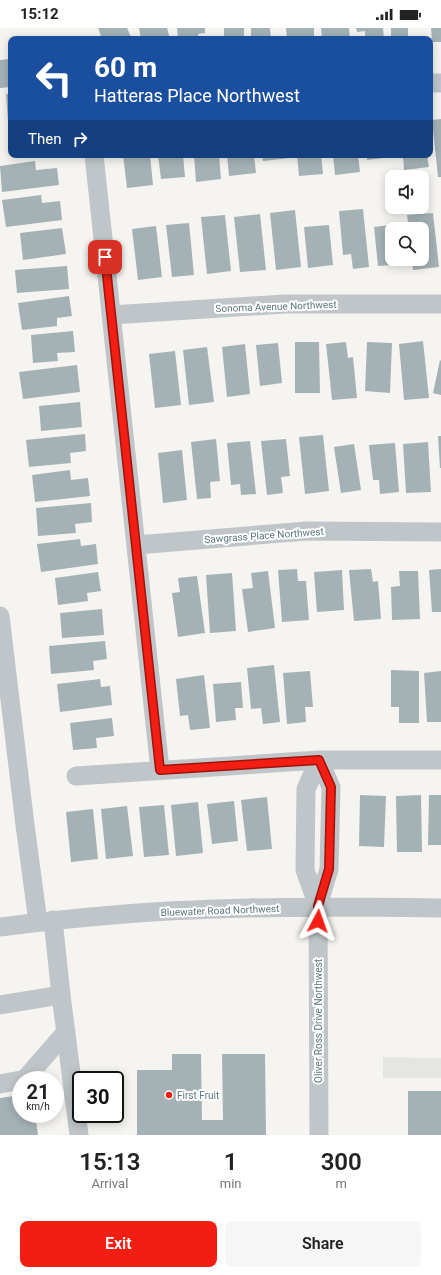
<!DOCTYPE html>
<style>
body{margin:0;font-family:Roboto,sans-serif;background:#f6f6f6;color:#222;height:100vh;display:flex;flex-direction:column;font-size:15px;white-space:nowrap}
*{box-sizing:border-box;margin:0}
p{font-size:13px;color:#767676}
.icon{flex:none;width:22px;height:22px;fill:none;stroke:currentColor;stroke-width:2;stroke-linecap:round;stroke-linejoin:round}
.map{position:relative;height:1107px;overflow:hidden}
.details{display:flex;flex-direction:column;background:#fff;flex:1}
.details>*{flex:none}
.top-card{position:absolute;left:8px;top:8px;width:425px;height:122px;border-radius:8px;box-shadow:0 2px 10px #0003;background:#1a4fa0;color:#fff;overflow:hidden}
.buttons{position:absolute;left:385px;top:142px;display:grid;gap:8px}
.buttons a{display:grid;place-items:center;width:44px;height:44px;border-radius:8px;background:#fff;box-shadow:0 2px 10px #0003;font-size:20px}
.speed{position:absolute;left:12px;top:1043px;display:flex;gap:8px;font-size:20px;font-weight:700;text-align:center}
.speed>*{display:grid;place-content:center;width:52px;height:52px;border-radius:50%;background:#fff;box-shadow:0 2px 10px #0003;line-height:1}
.speed small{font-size:10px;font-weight:400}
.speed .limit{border:2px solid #111;border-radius:6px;background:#fff;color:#111}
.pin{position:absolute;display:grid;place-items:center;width:34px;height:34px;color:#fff;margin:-17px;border-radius:8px;box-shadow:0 2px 6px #0006}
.me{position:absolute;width:44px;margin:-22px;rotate:4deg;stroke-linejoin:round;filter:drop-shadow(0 0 3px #0008)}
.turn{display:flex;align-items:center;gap:14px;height:84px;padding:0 20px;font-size:18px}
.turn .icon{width:52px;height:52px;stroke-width:2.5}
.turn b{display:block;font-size:28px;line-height:34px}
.then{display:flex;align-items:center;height:38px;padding:0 20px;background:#0003;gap:8px;font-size:15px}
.eta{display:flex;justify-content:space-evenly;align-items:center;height:68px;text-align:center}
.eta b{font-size:24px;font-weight:600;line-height:28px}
.cta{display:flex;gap:8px;margin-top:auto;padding:8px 20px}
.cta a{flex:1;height:46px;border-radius:8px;background:#f21e13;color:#fff;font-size:16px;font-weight:600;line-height:46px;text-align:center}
.cta a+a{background:#f6f6f6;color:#222}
.status{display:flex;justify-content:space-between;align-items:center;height:28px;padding:0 20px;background:#fff;direction:ltr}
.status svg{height:11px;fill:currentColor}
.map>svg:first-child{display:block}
.built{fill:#e5e6e4}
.building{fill:#a5b2b5}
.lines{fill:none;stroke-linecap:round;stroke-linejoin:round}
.minor{stroke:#bfc5c8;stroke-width:19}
.route-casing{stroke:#9d140c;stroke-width:10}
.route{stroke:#f21e13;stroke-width:7}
.poi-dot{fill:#f21e13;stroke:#fff;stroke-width:1.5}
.labels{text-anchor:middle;stroke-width:4;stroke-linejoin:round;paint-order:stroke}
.street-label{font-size:10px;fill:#5d767e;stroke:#fff}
.poi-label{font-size:10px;fill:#5d767e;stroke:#fff;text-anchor:start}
</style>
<div class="status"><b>15:12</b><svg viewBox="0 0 49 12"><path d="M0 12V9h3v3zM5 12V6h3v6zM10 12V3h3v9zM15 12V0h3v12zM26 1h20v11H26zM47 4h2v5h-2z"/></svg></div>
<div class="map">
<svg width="441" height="1107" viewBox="0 0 441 1107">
<rect width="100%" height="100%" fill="#f5f4f0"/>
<path class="built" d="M383,1029L441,1030V1050H383Z"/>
<path class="building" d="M98,0H127L132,11H102Z
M139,0H167L170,11H141Z
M177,0H205V5L198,6L199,11H178Z
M224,0H244V11H224Z
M251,0H270L271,11H251Z
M286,0H314V11H287Z
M321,0H349L350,11H322Z
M356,0H383L384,11H365V3L357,4Z
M391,0H408V11H391Z
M431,0H441V14H432Z
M11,31V59L0,60V32Z
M6,66H11V93H8Z
M441,91V149H438L432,92Z
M123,127H150L153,157L127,160Z
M158,127H183L185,149L161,151Z
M194,127H219L221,151L196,154Z
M227,127H254L256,145L229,148Z
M262,127H290V130L263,133Z
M297,127H321L323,146L299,148Z
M333,127H358L360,144L335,147Z
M367,127H391V129L367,132Z
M403,127H427L429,139L404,142Z
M35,133L36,142L57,140L59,157L2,164L0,138Z
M41,167L42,175L60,173L62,192L6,199L2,172Z
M363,181L369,239L353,241L351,226L343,227L339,183Z
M295,182L301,239L276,242L270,185Z
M433,185L439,239L413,242L412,231H422V201H409L407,187Z
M260,186L266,242L240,244L234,189Z
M225,187L231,243L207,246L201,189Z
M189,195L194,247L172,249L166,197Z
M399,196L400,201H392V231H403V236L378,238L374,199Z
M329,197L333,237L308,240L304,199Z
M156,198L162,249L138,252L132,201Z
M62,200L66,226L23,232L20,205Z
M67,238L69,261L17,265L15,242Z
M69,268L72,288L57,290V298L22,302L18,275Z
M73,303L75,324L57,325L58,333L33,335L31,307Z
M423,313L429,370L404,372L399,316Z
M295,314H319L320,365H295Z
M346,314L348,330L353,329L357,370L332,372L326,316Z
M367,314L392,315L390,365L365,363Z
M278,315L282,355L260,358L256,317Z
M245,316L250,366L227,369L222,319Z
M207,319L214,374L189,377L183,322Z
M175,323L181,377L155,380L149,326Z
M440,332L441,333V367L433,365Z
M77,337L80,364L23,371L19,344Z
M80,374L82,399L41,403L39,378Z
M85,406L86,423L70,425L71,435L29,439L26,412Z
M323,407L329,463L305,466L299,409Z
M438,408H441V440H440Z
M216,411L220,453L210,454L211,470L197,471L191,414Z
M286,411L290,448L281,449L283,465L267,467L261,413Z
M250,413L256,466L241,467L240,456L231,457L227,415Z
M428,414L431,464L406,465L403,416Z
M395,415L399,464L380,466L379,452H373L369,417Z
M354,416L361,462L341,465L334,419Z
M182,422L187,472L163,475L158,425Z
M70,442L71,452L88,450L90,468L35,474L32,447Z
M91,475L92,494L75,496L76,505L38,508L36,480Z
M80,511L81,518L96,516L98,536L41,544L37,516Z
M297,541L298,553H306L309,592L282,594L278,542Z
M371,541L373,554L378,553L381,591L354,593L349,542Z
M441,541V584H432L429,542Z
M342,542L344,582L317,584L314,544Z
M268,543L275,600L248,604L242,561L253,560L251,545Z
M399,543H418L420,591L392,592L391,559L400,558Z
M98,544L101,563L87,565L88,573L58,577L55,550Z
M232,545L236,603L210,605L206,547Z
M197,548L205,605L178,609L172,565L180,564L178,550Z
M102,581L104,607L62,610L60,585Z
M105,613L107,631L93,633L94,642L51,646L49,618Z
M274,637L280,694L263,696L261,680L251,681L247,640Z
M391,642L419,643V695H399V679H391Z
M310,643L313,679H305L306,694L287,696L283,645Z
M441,643V694H427L424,645Z
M204,647L210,700L190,702L188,687L180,688L176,651Z
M100,651L101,659L110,658L112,677L60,684L57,656Z
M241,654L243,680H235L236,692L216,694L213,656Z
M112,690L114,708L96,710L97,720L73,722L70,695Z
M360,767L386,768L384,819L359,818Z
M421,767L422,824H397L396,768Z
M429,767H441V817H428Z
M267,769L272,821L247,823L241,772Z
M234,773L238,813L212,816L207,776Z
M198,774L203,825L176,828L171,777Z
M164,777L169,827L144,829L139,779Z
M127,778L133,828L106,831L101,781Z
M93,781L98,831L71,834L66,784Z
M172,1026H201L202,1092H223L222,1026H265L266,1107H137V1042H172Z
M408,1063H441V1107H408Z
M21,1067V1086H35L38,1107H0V1070Z"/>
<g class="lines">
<path class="minor" d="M430,55H441
M94,127L160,742
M111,287L285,276H441
M136,517L307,503L441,504
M0,588L25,797L38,894
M319,732L331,759L329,841L318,878L319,1107
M76,748L319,732H441
M318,878L305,842L306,761L319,732
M53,892L61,967L79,1107
M0,899C64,891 128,884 193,882C276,878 358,879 441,880
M0,977L61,967
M22,1052L25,1051L66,1004
M0,1056L21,1052"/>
</g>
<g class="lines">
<defs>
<path id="route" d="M105,229L160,742L319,732L331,759L329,841L318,878V893"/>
</defs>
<use href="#route" class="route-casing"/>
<use href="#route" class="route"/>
</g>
<circle class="poi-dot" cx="169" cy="1067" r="4"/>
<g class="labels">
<g class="street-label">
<text transform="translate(276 278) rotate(-2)" y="4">Sonoma Avenue Northwest</text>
<text transform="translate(264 507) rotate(-4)" y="4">Sawgrass Place Northwest</text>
<text transform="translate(220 882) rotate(-2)" y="4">Bluewater Road Northwest</text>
<text transform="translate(318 993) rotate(-90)" y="4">Oliver Ross Drive Northwest</text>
</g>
<g class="poi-label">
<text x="177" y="1071">First Fruit</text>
</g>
</g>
</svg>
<div class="buttons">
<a><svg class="icon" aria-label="sound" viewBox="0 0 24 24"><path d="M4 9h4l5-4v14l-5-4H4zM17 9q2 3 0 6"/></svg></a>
<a><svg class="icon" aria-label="search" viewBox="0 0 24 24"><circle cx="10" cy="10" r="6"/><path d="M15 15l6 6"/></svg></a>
</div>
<div class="speed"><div>21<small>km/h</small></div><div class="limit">30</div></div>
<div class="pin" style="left:105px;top:229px;background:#d93025"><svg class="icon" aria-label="arrive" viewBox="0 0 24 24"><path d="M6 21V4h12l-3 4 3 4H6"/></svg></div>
<svg class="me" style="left:318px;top:893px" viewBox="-20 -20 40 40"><path d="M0-17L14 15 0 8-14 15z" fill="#f21e13" stroke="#fff" stroke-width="4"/></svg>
<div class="top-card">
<div class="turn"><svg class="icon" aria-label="left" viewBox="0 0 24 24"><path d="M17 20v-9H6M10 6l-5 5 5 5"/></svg><div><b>60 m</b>Hatteras Place Northwest</div></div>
<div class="then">Then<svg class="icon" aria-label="right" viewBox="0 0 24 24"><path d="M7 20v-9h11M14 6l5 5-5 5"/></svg></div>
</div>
</div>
<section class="details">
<div class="eta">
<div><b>15:13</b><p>Arrival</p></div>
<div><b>1</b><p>min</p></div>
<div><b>300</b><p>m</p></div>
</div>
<div class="cta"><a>Exit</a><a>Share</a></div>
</section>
